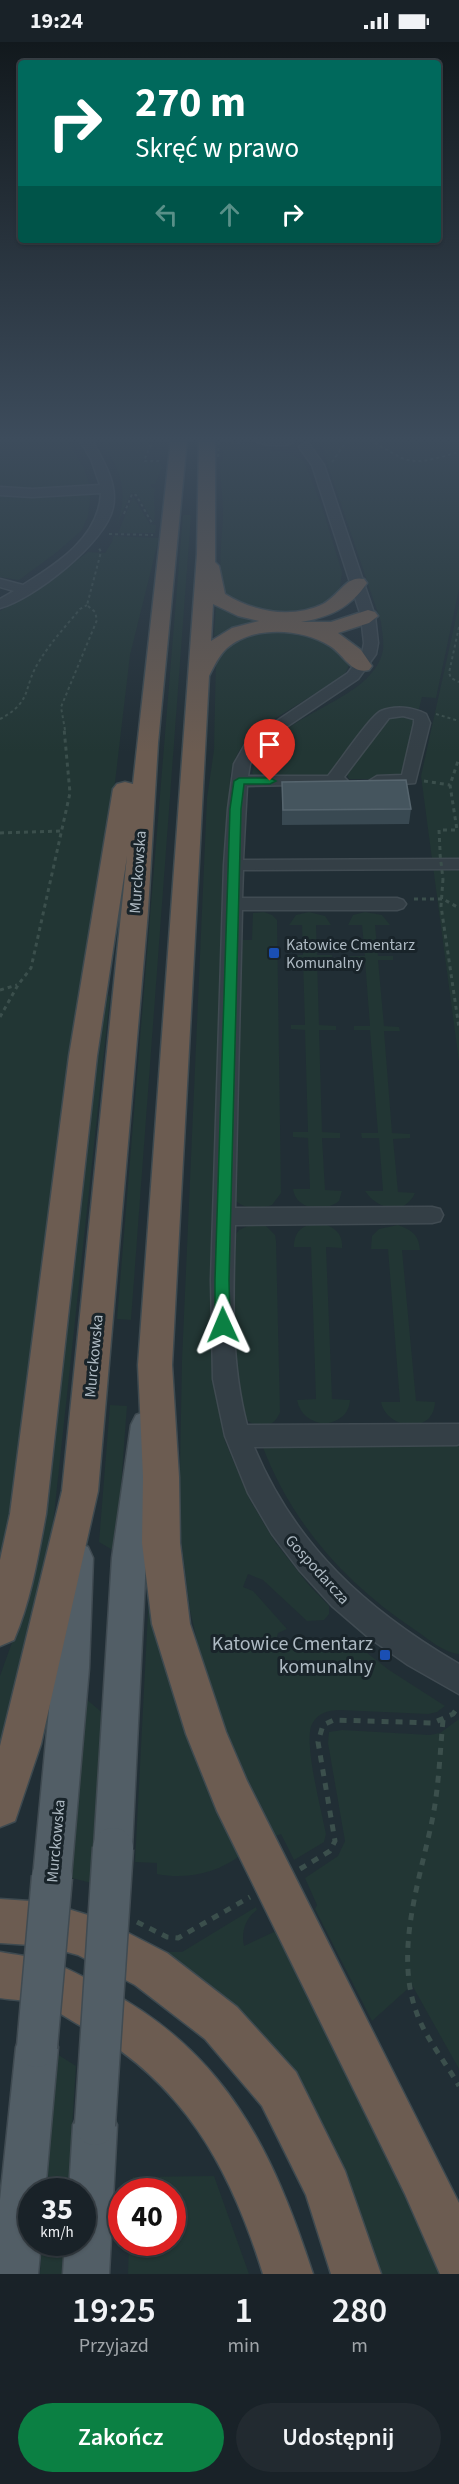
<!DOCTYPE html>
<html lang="pl">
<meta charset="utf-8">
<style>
body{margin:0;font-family:"Source Sans 3",sans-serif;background:#222a30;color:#f1f3f6;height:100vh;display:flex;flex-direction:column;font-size:22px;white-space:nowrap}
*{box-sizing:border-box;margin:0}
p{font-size:20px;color:#9fa4a8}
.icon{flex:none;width:33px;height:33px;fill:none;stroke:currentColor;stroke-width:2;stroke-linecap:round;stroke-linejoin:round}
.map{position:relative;height:2232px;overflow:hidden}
.side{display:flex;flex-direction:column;background:#192228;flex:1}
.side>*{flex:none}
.guide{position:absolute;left:18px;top:18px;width:423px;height:183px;border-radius:6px;box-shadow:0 2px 4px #0004,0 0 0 2px #373f45;background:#00695c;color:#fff;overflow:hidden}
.speed{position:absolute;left:18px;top:2136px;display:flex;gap:12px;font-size:30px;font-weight:700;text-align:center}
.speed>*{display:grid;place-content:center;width:78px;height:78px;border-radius:50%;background:#192228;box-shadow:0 2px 4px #0004,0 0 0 2px #373f45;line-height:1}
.speed small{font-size:15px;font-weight:400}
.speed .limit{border:9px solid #d22;background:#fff;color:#111}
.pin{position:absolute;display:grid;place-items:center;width:51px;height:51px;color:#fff;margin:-62px -26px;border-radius:50% 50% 50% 0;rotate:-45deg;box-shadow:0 0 6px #0007}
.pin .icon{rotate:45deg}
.me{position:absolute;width:66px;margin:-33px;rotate:359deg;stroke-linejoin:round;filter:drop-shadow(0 0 4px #0008)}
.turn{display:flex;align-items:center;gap:21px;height:126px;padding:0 18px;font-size:27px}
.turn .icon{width:78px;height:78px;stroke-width:2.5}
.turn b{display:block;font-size:42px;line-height:51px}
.lanes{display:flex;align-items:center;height:57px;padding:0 18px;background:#0003;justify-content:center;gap:30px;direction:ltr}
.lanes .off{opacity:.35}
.eta{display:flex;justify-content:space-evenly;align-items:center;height:102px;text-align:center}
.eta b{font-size:36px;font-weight:600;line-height:42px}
.action{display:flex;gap:12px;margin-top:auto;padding:12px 18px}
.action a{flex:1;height:69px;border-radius:36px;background:#0b8043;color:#fff;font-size:24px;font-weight:600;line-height:69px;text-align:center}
.action a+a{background:#222a30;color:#f1f3f6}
.status{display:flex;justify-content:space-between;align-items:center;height:42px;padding:0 30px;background:#192228;direction:ltr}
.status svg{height:16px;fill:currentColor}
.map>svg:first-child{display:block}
.green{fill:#223634}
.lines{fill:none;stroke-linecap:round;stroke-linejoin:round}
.minor-casing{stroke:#404b52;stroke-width:3}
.major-casing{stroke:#404b52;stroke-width:3}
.highway-casing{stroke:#3e4a50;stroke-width:3}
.path-far2{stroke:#3b4f4c;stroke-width:2;stroke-dasharray:3 3;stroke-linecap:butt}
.path-far1{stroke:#3b4f4c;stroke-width:3;stroke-dasharray:4 4;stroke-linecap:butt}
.path{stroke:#3b4f4c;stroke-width:5;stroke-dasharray:7 7;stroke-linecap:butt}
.minor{fill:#343f46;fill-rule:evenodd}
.major{fill:#525e66;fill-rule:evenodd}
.highway{fill:#6c5c51;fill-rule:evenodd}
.major-bridge-casing{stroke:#404b52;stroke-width:43;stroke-linecap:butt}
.path-bridge-far1{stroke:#3b4f4c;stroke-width:2;stroke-dasharray:3 3;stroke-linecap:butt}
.path-bridge{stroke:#3b4f4c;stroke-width:3;stroke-dasharray:4 4;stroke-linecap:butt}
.major-bridge{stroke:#525e66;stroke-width:40}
.wall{fill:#394952}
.building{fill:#45555e;stroke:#56656e;stroke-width:1.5}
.route{fill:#0b8043;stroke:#07532c;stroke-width:1.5}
.transit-dot{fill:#1a4fb4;stroke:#19242a;stroke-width:2}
.labels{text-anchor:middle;stroke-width:6;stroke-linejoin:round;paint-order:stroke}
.street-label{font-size:16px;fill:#aebac3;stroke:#19242a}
.poi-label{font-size:16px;fill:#aebac3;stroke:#19242a;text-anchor:start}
.near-poi-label{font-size:20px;fill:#aebac3;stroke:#19242a;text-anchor:end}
</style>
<div class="status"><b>19:24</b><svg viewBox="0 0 49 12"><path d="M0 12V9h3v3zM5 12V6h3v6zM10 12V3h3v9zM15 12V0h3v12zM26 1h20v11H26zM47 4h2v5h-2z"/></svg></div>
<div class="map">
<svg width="459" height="2232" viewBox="0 0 459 2232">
<rect width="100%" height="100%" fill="#212e35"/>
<path class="green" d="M0,397H66L84,426L90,445L37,449L0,447Z
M101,397H151L143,419L159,420L162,425L155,442H151V445L155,446C153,459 156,469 154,481L137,452L131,451L116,485C130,446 120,431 101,397Z
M319,397L459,399V547L436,656L422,655L419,667L392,666L329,733H313L302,737L256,735L252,731C268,670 373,663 383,608C384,599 382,589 381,580Z
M222,401L288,411L304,419L322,465L342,530L340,546L343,547C324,564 301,571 276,569C261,567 233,563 225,549C216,531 223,492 223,471C223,455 220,438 220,421L223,418Z
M91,449L88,474L82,488L57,510L19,538L0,535V451Z
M133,454L150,482L156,483L155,491H118Z
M183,473H191L131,1278L117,1277Z
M113,494L159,496L130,613L104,834L16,1446L0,1527V569L45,542L88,510L105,511L112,500Z
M459,562V1020L421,734Z
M216,564L229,570L270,579L214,594Z
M284,588L326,598L350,621L346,630L340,636L255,689C240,703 234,716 230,735L211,1261L215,1348L225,1399L250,1458L275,1500L308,1542L329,1564V1572L324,1578L307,1579L263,1538L248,1532L243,1545L253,1549L287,1587L278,1591L276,1599L279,1608L346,1597L353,1600L389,1628L445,1664L437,1670L428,1672L340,1668C328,1668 318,1671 312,1682C303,1700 322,1770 326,1792L324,1800L294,1818L281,1792L276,1794L244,1731L220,1675L202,1621L190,1568L179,1481L182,1318L207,756L214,708L216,615C231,593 259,591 284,588Z
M394,674H409L416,679L406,734L398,737H349L347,732L382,681Z
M264,870L272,873L277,878L281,1151L272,1163C260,1167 243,1168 234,1157L240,898H252L253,871Z
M309,870L325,874L331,883H316L317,913H332V917H317L319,983L336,984V988H319L322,1090L340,1091V1096H322L325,1148L342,1149L339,1159C324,1171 296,1168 293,1147H310L308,1096L293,1095V1090H308L305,988L291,987V983H305L303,917L292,916V913H303L302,883H289L296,873Z
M365,870L382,873L390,883H375L378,914H393V918H378L384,984L399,985L400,989H384L392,1091L410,1092V1096L393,1097L398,1150L415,1151C404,1175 377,1167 365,1149H383L379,1096H362L361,1091H378L370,988H354V984H370L365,918L350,917V914H365L362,883H348L353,873Z
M108,953L110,955L47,1538L0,1726V1634L31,1547L94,1031Z
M322,1181C335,1186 343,1191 342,1206L326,1205L332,1357L350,1358C349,1373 339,1379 325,1382C311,1380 300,1373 297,1358L316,1357L311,1205H294C294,1186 306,1182 322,1181Z
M250,1183L266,1184L275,1193L276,1199L280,1370C278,1375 275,1381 268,1383C261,1386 248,1382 244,1374C241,1365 240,1352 239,1342C232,1293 234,1244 234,1195L239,1188Z
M398,1183C412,1188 419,1193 420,1208H402L416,1359L435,1360C434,1393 387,1388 381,1360H400L388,1207H371L372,1194L379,1187Z
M110,1363L127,1364L116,1510L99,1500Z
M262,1403L459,1404V1612C444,1611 427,1596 415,1588C345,1541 292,1482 262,1403Z
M149,1551L241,1813C218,1831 186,1838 157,1832V1821L135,1820Z
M85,1656L105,1673L92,1841L71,1836Z
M459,1677V2027L412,1943L372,1979L315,1867L317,1863L305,1836L338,1814L345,1799L328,1701L329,1690L342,1688L430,1693L440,1691Z
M256,1865L257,1868C245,1876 241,1891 244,1904L278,1888L409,2155L440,2232H375L228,1961L193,1931L166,1912L167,1910H182Z
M57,2012L76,2024L68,2149L46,2150Z
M214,2134L249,2232H128L129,2201L172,2200V2150L132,2149L133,2135Z
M42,2201H64L62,2232H40Z"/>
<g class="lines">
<defs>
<path id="minor" d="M79,397H91C103,418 118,441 113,465C107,500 32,558 0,566V557L14,549L0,545V537L23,543C58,521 99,495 101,451L32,455L0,453V445L32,447L100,443L91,417Z
M252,397H290L293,400C285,406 261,403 252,397Z
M305,401L309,402L324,423L375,574L378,601L376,612L358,637L261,702L250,722L248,734H328C338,722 371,673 381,669C395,663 413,665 426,672L430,681L415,741L377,744L369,739L377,734L402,733L414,681V677L403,674L389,676L344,735L348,739L346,742L247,744L243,818L459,817V827L243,828L242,856H397L403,858L406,862L403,866L397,868H242L235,1166L432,1165L440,1167L443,1173L440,1179L432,1181L235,1183C233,1251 230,1318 247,1383L459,1382V1402L457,1403L254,1405C296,1505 367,1568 459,1622V1652L408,1623L368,1595L332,1564L300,1529L272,1492L248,1451L225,1394L213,1337L211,1238L224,823L228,767L234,722L247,699L348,631L362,612L364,601L361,574L312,423L299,405Z"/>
<path id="major" d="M147,1369L158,1373L163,1383L146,1516L132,1806L127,1820L113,1825L99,1820L94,1806L112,1516L131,1383L136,1373Z
M76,1500L88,1505L93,1516L89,1626L71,1835L66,1849L52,1854L38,1849L33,1835L53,1626L59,1516L64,1505Z
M37,1984L52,1990L58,2005L45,2150H32V2200H41L38,2232H0V2158L16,2005L22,1990Z
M95,2061L110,2068L117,2083L109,2232H63L65,2200H82V2150H69L73,2083L80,2068Z"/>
<path id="highway" d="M171,397H187L158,701L148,869L98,1449L41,1702L15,1779L0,1785V1704L62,1449L127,814L97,1014L46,1472C38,1515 31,1558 14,1598L0,1604V1518L10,1472L69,1014L113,747L117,742L125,740L133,742Z
M199,397H215V520L219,524L225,552C254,570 292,577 323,562C340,553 346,533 364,537L367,541C350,566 330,575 301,580H331L368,568L375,570L378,574L369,581L338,591L361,608L372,624L369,628C352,633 344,613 330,604C301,586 253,583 226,607C218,615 214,624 209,634L172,1323L179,1435L180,1501L190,1582L226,1690L247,1739L459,2161V2232H440L405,2152L217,1769L186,1692L152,1582L142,1501L143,1435L138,1323L197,512ZM213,562L238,574L259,579L232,586L211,599Z
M0,1857L45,1860L101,1877L167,1911L237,1965L296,2030L345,2129L381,2232H331L306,2153L262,2064L205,1997L135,1943L78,1913L45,1904L0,1901Z
M0,1910C15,1913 31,1914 45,1918C67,1925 87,1937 107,1948C226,2011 273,2109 313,2232H263C230,2125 183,2039 81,1984C68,1977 55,1967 41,1962C28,1958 13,1958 0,1956Z"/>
</defs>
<use href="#minor" class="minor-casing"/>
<use href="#major" class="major-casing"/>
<use href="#highway" class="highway-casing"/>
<path class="path-far2" d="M153,397L144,419H161
M225,399L244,402
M332,420C337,414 340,406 346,401C365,386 390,414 408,418C424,422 443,414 459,410
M124,472L132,452L136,453L152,481
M109,492L153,493
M459,585L449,631L451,636L459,640
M436,672L459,679
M0,677C34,659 22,645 40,618C51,600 66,584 80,567L87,563
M65,688L61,665L97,578L95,570L87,563L101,510L99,506"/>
<path class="path-far1" d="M424,739L450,743
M0,791L60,789
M440,808L439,788H457L450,743L459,716
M443,837L441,864L459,986
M414,857H443L459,866
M0,948L17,943
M0,975L18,943L31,926L70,751L64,686"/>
<path class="path" d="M443,1678C440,1710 439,1742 433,1774C421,1835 394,1907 416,1969C425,1996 445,2019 459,2044
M300,1827L330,1809L335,1799L318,1700L323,1683L334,1678L433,1681L453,1672L459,1664
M137,1880L167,1895L178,1896L250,1855"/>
<use href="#minor" class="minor"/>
<use href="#major" class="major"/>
<use href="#highway" class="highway"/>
<defs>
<path id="major-bridge" d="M37,2005L52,1835
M95,2083L113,1806"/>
</defs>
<use href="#major-bridge" class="major-bridge-casing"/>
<path class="path-bridge-far1" d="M218,415L219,397"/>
<path class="path-bridge" d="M440,812L443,837"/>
<use href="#major-bridge" class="major-bridge"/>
</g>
<path class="wall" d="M282,740L411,767L409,782L282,783Z"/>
<path class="building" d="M406,738L411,767L283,768L282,740Z"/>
<linearGradient id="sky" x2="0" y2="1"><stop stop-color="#12191d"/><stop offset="0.56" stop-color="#3d4c5c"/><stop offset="1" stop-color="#3d4c5c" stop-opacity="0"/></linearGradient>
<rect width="459" height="710" fill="url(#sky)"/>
<path class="route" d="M239,736H270L276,739L270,742H244L241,767L229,1238L230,1283L228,1287L223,1289L217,1287L215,1283V1238L230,767L234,739Z"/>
<g class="transit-dot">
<rect x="268" y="905" width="12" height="12" rx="3"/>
<rect x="379" y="1607" width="12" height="12" rx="3"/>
</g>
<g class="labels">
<g class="street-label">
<text transform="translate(137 830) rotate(-86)" y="6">Murckowska</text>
<text transform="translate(93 1314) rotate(-85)" y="6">Murckowska</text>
<text transform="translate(318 1527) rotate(48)" y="6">Gospodarcza</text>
<text transform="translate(55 1799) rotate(-85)" y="6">Murckowska</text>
</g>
<g class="poi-label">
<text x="286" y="908">Katowice Cmentarz<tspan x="286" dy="18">Komunalny</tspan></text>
</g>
<g class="near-poi-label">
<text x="373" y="1608">Katowice Cmentarz<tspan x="373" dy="23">komunalny</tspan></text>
</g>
</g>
</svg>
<div class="speed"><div>35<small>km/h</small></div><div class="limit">40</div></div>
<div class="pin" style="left:270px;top:739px;background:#d93025"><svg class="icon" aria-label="arrive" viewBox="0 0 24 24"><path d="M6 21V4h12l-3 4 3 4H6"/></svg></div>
<svg class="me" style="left:223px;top:1283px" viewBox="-20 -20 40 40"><path d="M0-17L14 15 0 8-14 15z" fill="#0b8043" stroke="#fff" stroke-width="4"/></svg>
<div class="guide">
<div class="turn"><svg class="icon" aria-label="right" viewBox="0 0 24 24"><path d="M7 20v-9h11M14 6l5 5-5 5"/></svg><div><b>270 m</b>Skręć w prawo</div></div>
<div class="lanes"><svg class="icon off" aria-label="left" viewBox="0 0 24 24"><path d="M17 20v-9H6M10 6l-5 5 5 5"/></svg><svg class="icon off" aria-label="ahead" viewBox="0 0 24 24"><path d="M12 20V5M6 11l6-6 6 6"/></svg><svg class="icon" aria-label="right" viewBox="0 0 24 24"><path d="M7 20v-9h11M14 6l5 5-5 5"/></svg></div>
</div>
</div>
<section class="side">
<div class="eta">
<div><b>19:25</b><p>Przyjazd</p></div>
<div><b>1</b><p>min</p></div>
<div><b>280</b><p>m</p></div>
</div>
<div class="action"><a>Zakończ</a><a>Udostępnij</a></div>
</section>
